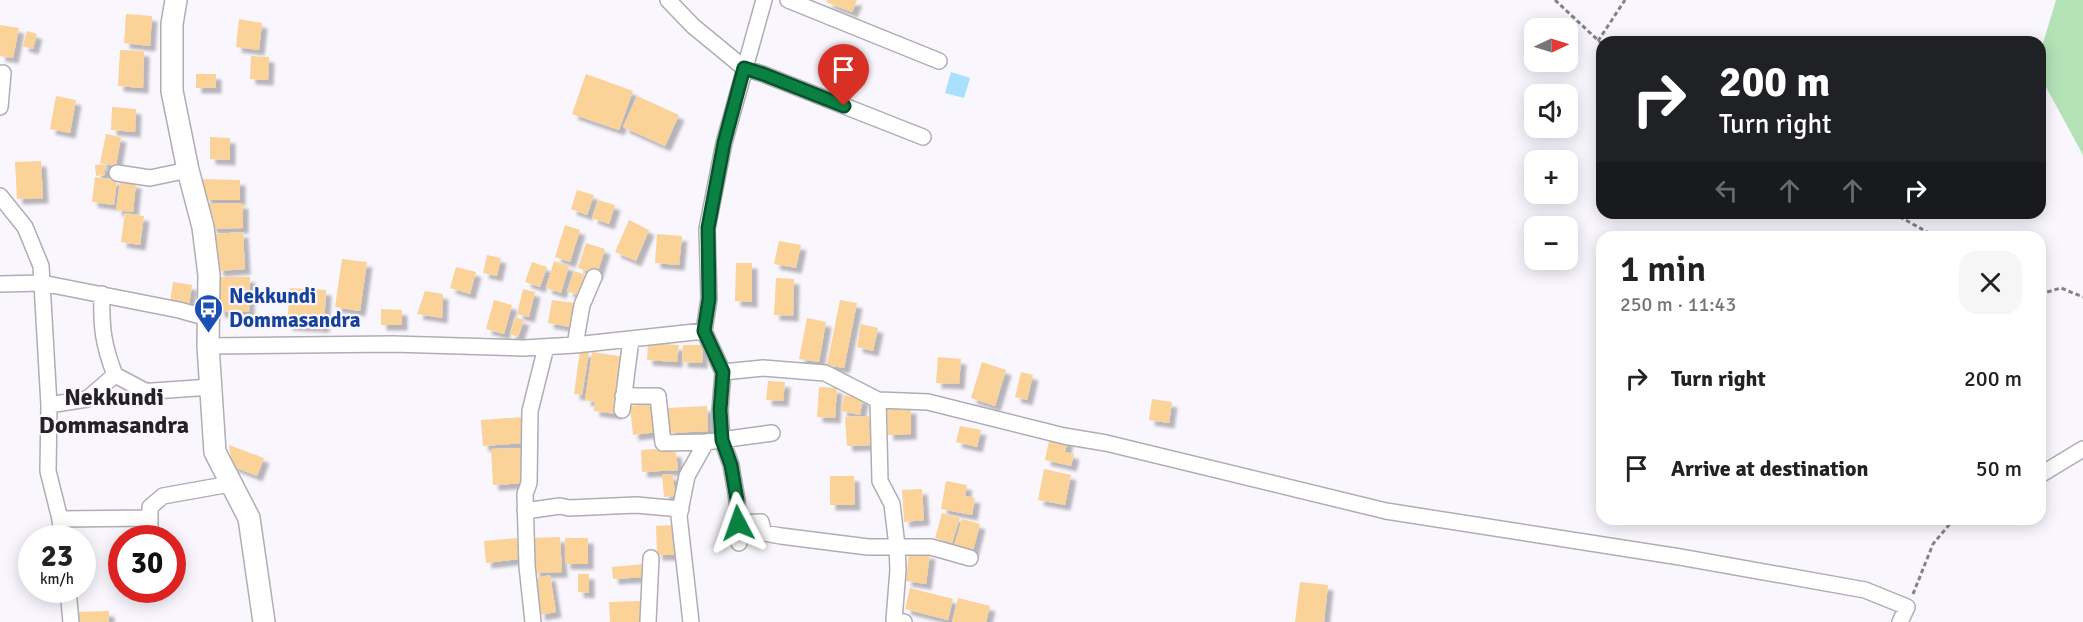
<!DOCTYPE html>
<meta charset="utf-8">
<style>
body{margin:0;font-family:Signika,sans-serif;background:#f6f6f6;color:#222;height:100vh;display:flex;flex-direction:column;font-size:22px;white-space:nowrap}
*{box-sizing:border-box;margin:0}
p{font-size:20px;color:#767676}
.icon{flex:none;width:33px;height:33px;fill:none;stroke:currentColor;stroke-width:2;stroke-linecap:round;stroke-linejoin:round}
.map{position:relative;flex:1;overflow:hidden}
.drawer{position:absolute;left:1596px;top:231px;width:450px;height:294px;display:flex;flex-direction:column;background:#fff;border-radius:18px;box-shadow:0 3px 15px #0003}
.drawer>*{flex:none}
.banner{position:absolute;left:1596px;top:36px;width:450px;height:183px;border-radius:18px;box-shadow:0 3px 15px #0003;background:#202124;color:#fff;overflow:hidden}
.needle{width:39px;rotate:86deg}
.buttons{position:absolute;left:1524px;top:18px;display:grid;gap:12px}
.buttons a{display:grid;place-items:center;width:54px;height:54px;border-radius:12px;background:#fff;box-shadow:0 3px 15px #0003;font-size:30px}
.speed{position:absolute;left:18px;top:525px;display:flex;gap:12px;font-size:30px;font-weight:700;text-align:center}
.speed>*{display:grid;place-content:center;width:78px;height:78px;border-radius:50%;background:#fff;box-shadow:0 3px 15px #0003;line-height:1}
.speed small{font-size:15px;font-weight:400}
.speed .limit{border:9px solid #d22;background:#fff;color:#111}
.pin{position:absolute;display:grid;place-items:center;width:51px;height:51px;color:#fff;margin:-62px -26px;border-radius:50% 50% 50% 0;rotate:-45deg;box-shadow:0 0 6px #0007}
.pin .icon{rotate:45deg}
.me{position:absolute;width:66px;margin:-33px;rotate:356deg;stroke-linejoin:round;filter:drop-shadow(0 0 4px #0008)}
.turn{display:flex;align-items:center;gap:21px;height:126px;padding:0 24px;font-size:27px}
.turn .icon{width:78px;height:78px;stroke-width:2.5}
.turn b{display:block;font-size:42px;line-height:51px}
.lanes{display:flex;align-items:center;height:57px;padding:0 24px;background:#0003;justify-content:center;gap:30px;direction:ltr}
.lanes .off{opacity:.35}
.round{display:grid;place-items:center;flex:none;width:63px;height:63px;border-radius:18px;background:#f6f6f6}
.overview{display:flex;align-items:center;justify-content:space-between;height:102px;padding:0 24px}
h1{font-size:36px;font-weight:600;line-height:45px}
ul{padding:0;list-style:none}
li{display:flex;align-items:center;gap:18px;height:90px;padding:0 24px}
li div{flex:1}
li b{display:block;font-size:22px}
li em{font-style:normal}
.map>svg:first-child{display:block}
.green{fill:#b4e2b7}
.water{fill:#a8e0fd}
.building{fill:#fbd298;filter:url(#shadow)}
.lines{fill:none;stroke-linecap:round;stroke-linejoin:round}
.minor-casing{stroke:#b0adb4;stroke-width:18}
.secondary-casing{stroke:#b0adb4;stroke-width:24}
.path{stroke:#858287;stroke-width:3;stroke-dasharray:4.5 3;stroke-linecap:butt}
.minor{stroke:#fff;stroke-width:15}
.secondary{stroke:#fff;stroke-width:21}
.route-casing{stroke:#07532c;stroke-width:15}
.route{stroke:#0b8043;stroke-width:10}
.labels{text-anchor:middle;stroke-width:4.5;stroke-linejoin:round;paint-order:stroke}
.transit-label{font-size:21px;font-weight:bold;fill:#164399;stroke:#f9f6fd;text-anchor:start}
.quarter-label{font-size:24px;font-weight:bold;fill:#242225;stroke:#f9f6fd}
</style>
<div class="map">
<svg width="2083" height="622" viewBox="0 0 2083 622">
<defs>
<filter id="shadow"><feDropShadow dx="5.5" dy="5.5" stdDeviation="1.5" flood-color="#0004"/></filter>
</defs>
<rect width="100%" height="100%" fill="#f9f6fd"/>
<path class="green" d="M2056,0H2083V155L2040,76V53Z"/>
<path class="water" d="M951,72L970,78L964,98L945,93Z"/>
<path class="building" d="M827,0H857L852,12L826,2Z
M126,14L152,16L150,46L124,43Z
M239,19L262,23L259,50L236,47Z
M0,25L19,28L13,58L0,56Z
M27,31L37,34L33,49L23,46Z
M120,50L144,51L143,88L118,86Z
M251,56L269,57L268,80L250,79Z
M196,74H216V88H196Z
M586,74L633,91L619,130L572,114Z
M56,96L76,100L70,133L50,129Z
M637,96L679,115L665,146L623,127Z
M112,107L136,109L135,132L111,130Z
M106,134L121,137L116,166L100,163Z
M210,137L230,138V160L210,159Z
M41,161L43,198L17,199L15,162Z
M105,164V175L96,176L95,165Z
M95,177L117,180L114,205L92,202Z
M200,179L240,180V200H206Z
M120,181L136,183L133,212L116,210Z
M577,190L594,195L587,215L571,209Z
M598,200L615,205L609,224L592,218Z
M205,203H243V228L212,229Z
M125,213L144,216L140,245L121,242Z
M629,220L649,230L636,261L615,252Z
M565,225L580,230L570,262L555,257Z
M243,232L245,269L218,271L215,234Z
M657,234L682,236L679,265L655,263Z
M779,241L801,245L796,268L774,264Z
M586,243L605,249L597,274L578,268Z
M487,255L501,258L497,276L483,273Z
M342,259L367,262L360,311L335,307Z
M554,261L569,266L561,293L546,288Z
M532,262L547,267L540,287L525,282Z
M736,263H752V302L735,301Z
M456,267L476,272L470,294L450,288Z
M574,271L589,276L583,297L567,291Z
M219,277H250L249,312H219Z
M776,278L794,279L793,316L774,315Z
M173,282L192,285L189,306L170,303Z
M290,288L326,290L324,327L287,325Z
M523,289L535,292L529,317L517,314Z
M425,291L443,294L442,318L417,314Z
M494,300L512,305L504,334L486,329Z
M552,300L574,303L570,327L548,323Z
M840,300L857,303L844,368L827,365Z
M381,309L402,310V325H381Z
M515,317L524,320L518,337L510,334Z
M807,318L826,322L819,362L799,359Z
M861,324L878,328L873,351L857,347Z
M648,343L679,345L677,362L647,360Z
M683,345H703L702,363L682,362Z
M580,351L589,352L582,395L574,394Z
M592,352L625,357L616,414L594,411L595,402L585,400Z
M938,357L961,359L959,384L936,383Z
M982,362L1006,370L995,406L971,398Z
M1021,372L1033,375L1027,400L1015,397Z
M768,381L785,382L783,401L766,400Z
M819,387L837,388L835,418L817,417Z
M844,395L863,398L860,415L841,411Z
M1152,399L1172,402L1169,423L1149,420Z
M654,403L657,432L633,435L630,406Z
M707,406L708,431L670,433L668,408Z
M911,408V434L888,435L887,409Z
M869,416L871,445L847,446L845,417Z
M523,417L525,443L483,446L481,420Z
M960,426L981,430L977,447L956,442Z
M1050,436L1068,440L1065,452L1074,454L1071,466L1045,460Z
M229,445L264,458L257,476L232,466Z
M523,448L525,483L493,485L491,449Z
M654,449L676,452L678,470L642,472L641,450Z
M1044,469L1071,475L1065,505L1038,500Z
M673,474L675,496L664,497L662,475Z
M830,476H854L855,505H830Z
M946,481L967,485L965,496L975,498L972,515L941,509Z
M922,489L924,520L904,522L902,490Z
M942,513L960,518L952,543L935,538Z
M962,519L980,524L973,551L954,546Z
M674,525V555H657L656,526Z
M560,537L562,572L534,573L532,538Z
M517,538L519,559L486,563L484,541Z
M565,538H588V564H565Z
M909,551L930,554L926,584L906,581Z
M645,564L646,577L613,579L612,567Z
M578,574H589V593L578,592Z
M550,575L556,612L540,615L533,579Z
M1300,582L1328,585L1324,622H1295Z
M910,588L953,599L948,620L905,609Z
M958,598L990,606L986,622H952Z
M640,601L641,622H610L609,602Z
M109,611V622H74V612Z"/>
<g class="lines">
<defs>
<path id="minor" d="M668,0L693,26L744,68L763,74L923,137
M788,0L939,61
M0,107L3,73
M117,173L150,178L188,170
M0,196L25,227L41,266L49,405L48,471L60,519L62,538
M0,284L42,283L179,310L208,318
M102,294C101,326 103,345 115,375L147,392
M575,345L582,305L594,277
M208,346L393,344L524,348L575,345L704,331
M723,372L763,368L825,373L878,400L928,402L1064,436L1106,443L1386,511L1680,557L1865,590L1907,607L1900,622
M139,392L211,387
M623,396H658L663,443L706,442
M878,400L880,481L892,504L897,546L898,570L894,620L904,622
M49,405L87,399L115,375
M622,410L631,339
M2040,475L2083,449
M525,511L560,506L569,508L636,505L681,509
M60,519L150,518
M738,523L761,522L764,533L781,536L868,547H931L970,558
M150,538V507L163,496L230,484
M739,543L737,500L731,465L722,440L720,410L723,372L704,331L709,299L707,229L724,143L764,0
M68,590L71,622
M533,622L527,566L525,494L529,483L530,411L546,347
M648,622L651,558
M691,622L679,516L687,476L706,442L772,433"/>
<path id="secondary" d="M176,0L172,24V91L188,170L203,227L209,275L208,346L215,452L249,518L264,622"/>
</defs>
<use href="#minor" class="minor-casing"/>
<use href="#secondary" class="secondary-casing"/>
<path class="path" d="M1555,0L1602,44
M1598,41L1625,0
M1893,213L1936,237
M2040,294L2061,288L2083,297
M1913,594L1933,544L1954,519"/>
<use href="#minor" class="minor"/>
<use href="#secondary" class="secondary"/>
</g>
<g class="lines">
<defs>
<path id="route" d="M738,523L737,500L731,465L722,440L720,410L723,372L704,331L709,299L708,228L724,143L744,68L763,74L844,106"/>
</defs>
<use href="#route" class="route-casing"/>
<use href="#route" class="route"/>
</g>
<defs>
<symbol id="bus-pin" viewBox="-11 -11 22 30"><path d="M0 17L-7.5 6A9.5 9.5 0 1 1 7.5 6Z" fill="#1a4fb4" stroke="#f9f6fd"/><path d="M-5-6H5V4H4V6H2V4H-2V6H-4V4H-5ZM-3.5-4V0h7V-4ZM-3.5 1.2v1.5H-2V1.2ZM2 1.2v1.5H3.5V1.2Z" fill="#fff"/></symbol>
</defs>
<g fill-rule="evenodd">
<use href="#bus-pin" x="192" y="292" width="33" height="45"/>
</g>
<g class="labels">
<g class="transit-label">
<text x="229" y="303">Nekkundi<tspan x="229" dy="24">Dommasandra</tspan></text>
</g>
<g class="quarter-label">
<text x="114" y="405">Nekkundi<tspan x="114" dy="28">Dommasandra</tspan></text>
</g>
</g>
</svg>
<div class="buttons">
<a><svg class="needle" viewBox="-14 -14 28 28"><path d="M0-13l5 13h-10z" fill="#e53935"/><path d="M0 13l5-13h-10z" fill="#767676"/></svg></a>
<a><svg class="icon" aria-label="sound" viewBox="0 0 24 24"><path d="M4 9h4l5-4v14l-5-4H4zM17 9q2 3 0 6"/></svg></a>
<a>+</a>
<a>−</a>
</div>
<div class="speed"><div>23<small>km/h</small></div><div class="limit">30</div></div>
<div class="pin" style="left:844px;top:106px;background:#d93025"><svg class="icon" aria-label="arrive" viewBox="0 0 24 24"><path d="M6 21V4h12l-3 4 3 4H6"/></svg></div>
<svg class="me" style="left:738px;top:523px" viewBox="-20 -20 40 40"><path d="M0-17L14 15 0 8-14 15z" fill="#0b8043" stroke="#fff" stroke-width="4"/></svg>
<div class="banner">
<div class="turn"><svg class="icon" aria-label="right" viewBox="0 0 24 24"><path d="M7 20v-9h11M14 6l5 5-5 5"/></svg><div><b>200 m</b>Turn right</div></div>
<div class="lanes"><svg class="icon off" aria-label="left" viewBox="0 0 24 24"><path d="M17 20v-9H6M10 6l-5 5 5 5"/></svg><svg class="icon off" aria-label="ahead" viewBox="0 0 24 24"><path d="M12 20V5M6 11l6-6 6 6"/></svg><svg class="icon off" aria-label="ahead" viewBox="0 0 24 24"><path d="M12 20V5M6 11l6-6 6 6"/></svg><svg class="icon" aria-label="right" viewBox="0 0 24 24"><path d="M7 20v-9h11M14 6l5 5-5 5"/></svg></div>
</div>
<section class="drawer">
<div class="overview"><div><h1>1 min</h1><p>250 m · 11:43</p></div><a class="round"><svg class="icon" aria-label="close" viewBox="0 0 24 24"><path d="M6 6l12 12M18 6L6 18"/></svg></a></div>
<ul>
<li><svg class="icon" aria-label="right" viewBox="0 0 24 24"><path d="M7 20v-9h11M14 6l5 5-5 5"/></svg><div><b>Turn right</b></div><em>200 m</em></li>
<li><svg class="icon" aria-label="arrive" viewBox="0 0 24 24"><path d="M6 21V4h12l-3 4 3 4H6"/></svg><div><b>Arrive at destination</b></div><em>50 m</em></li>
</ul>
</section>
</div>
